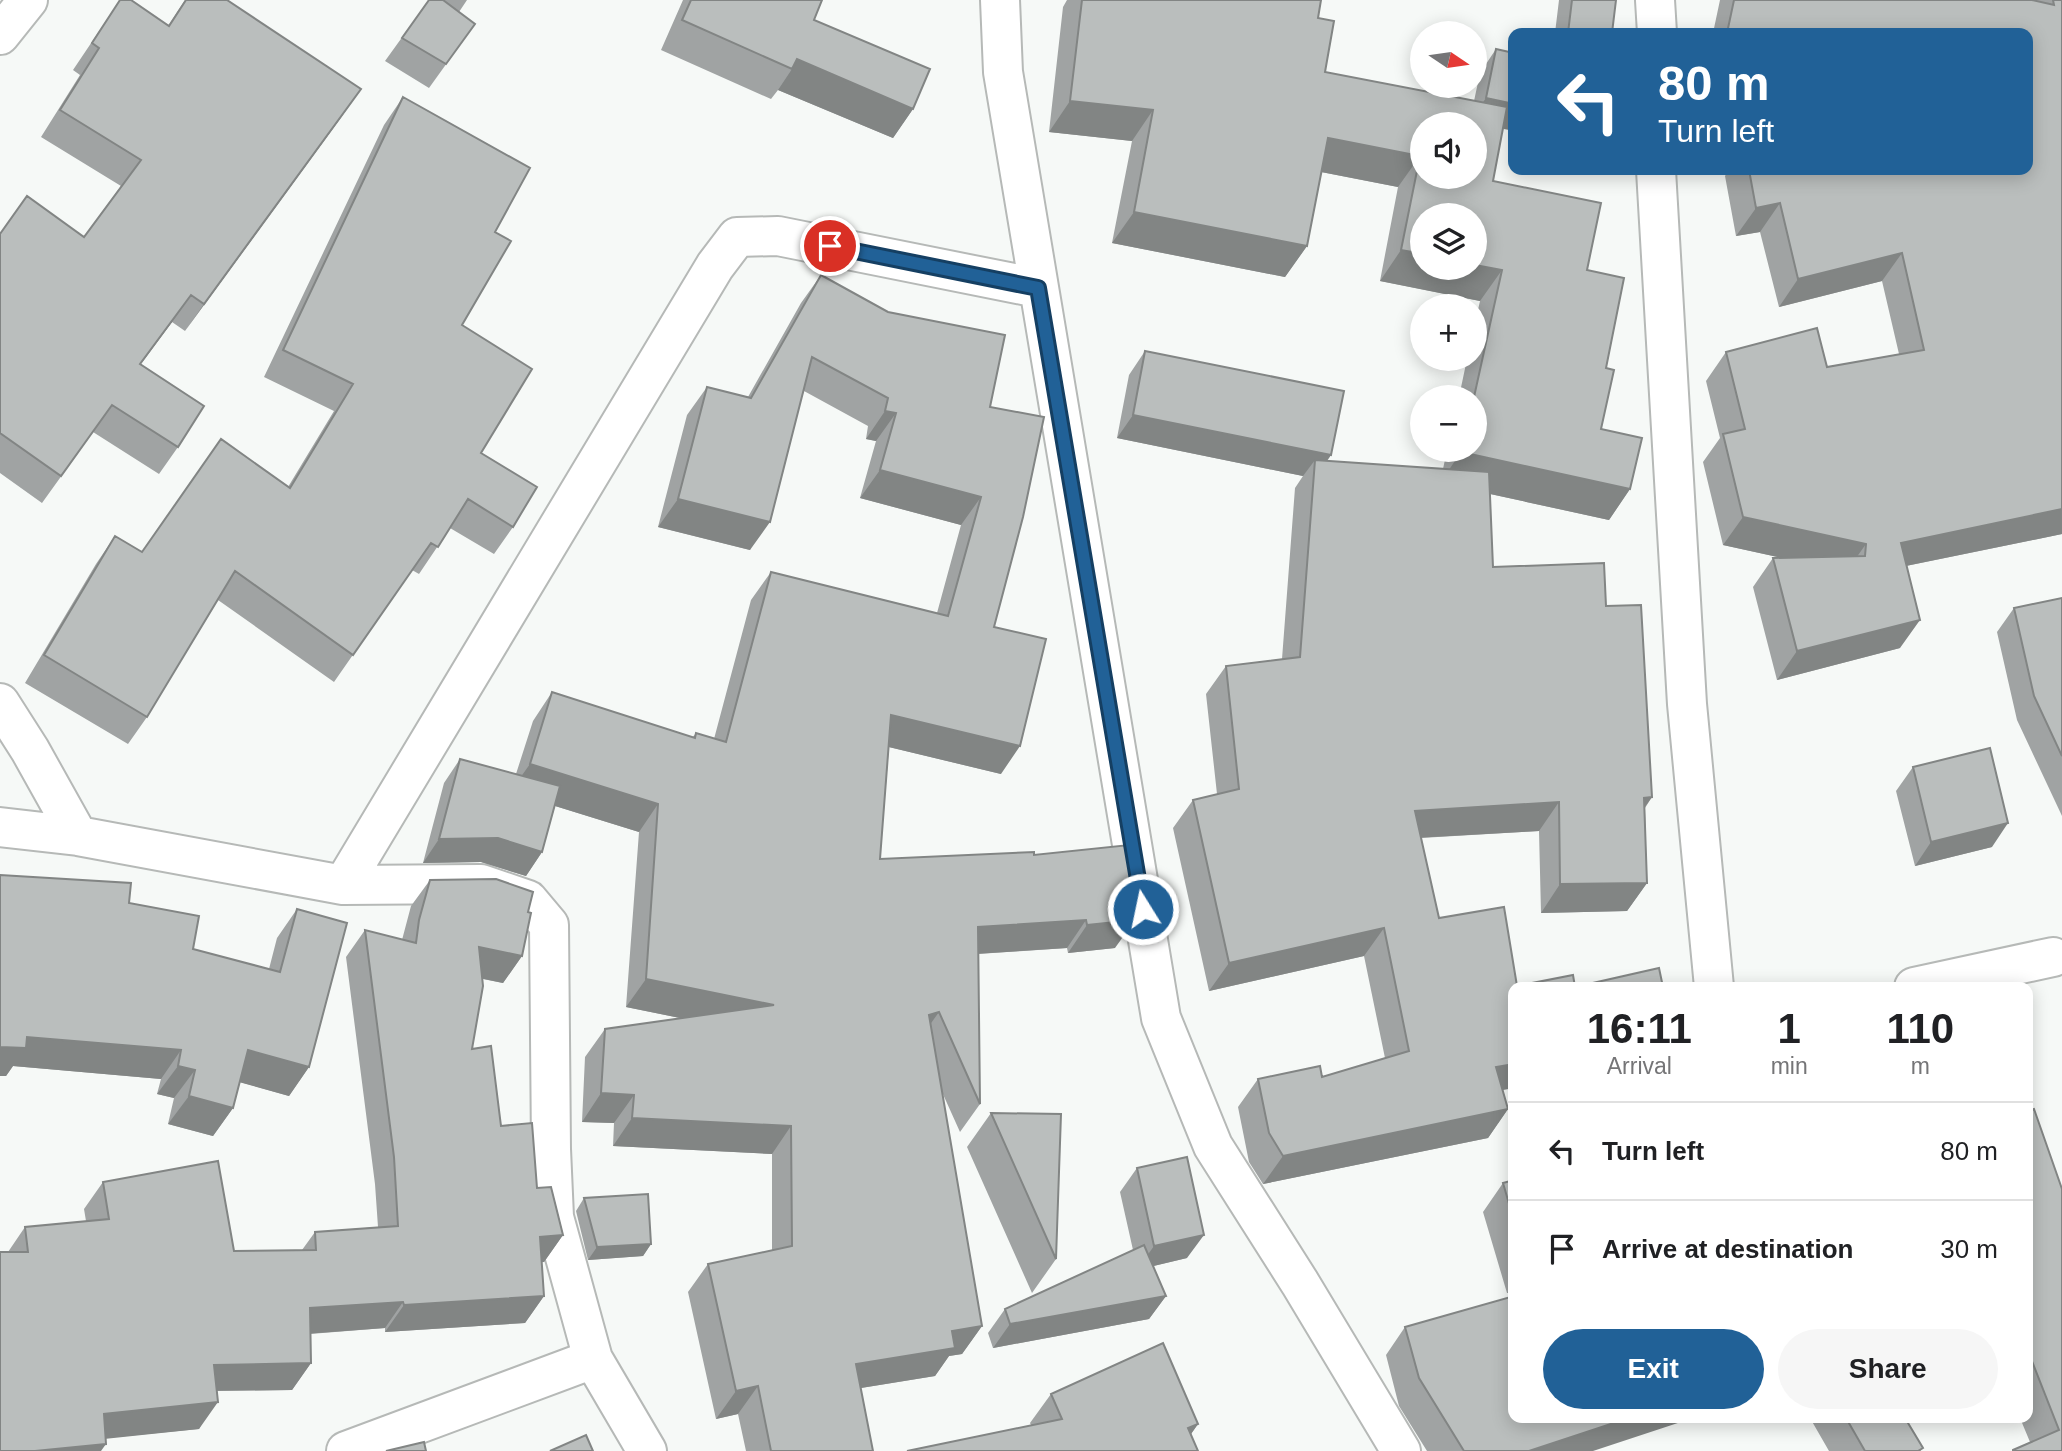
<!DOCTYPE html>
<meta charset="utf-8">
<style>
body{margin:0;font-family:Helvetica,sans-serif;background:#f6f6f6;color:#202124;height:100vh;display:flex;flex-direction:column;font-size:26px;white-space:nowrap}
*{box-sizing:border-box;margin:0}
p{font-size:23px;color:#757577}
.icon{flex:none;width:38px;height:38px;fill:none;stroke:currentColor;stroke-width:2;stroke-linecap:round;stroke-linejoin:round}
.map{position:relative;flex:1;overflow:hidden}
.details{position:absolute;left:1508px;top:982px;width:525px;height:441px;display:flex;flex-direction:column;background:#fff;border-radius:14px;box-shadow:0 4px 18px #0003}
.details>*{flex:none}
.banner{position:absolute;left:1508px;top:28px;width:525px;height:147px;border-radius:14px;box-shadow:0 4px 18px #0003;background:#216197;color:#fff;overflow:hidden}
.needle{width:46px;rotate:103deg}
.tools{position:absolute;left:1410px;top:21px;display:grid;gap:14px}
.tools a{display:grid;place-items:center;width:77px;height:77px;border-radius:50%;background:#fff;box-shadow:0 4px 18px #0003;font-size:35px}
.pin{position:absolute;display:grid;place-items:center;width:60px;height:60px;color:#fff;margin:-30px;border:4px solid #fff;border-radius:50%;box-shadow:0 2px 7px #0007}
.me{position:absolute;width:77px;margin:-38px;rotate:350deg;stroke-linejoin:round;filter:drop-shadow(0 0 5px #0008)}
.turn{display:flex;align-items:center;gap:24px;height:147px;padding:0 35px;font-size:32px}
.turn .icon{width:91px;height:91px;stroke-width:2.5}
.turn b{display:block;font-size:49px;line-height:60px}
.eta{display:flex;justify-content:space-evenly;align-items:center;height:119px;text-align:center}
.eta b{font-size:42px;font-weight:600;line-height:49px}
.cta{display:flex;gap:14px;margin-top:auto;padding:14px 35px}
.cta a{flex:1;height:80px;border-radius:42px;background:#216197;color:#fff;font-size:28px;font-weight:600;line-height:80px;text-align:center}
.cta a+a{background:#f6f6f6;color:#202124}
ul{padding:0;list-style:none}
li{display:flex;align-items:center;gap:21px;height:98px;padding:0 35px;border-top:2px solid #e0e0e0}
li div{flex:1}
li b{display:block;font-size:26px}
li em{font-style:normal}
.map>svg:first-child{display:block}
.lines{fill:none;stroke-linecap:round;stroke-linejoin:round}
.minor-casing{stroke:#b6b9b7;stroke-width:42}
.minor{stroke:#fff;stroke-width:38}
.wall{fill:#a0a3a3}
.shaded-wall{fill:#828584}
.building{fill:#babebd;stroke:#828584;stroke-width:2;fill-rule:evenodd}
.route-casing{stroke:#153f62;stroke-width:18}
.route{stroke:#216197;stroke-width:12}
</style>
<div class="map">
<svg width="2062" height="1451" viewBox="0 0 2062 1451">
<rect width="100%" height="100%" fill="#f6f9f7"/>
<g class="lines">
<defs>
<path id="minor" d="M1000,0L1003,72L1161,1018L1213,1146L1300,1283L1401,1451
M1655,0L1657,33
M0,35L28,0
M1656,170L1687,704L1714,987
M0,703L30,750L78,836L343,885L481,884L528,900L549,925L551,1149L554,1217L593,1359L647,1451
M0,827L78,836
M343,885L715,266L737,237L778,236L1038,288
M1914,987L2053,957
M346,1451L593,1359"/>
</defs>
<use href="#minor" class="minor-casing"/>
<use href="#minor" class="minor"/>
</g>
<path class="wall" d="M120,0L168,26L185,0H227L342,116L185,331L172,322L140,364L178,447L159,474L93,432L42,503L0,473V234L84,237L121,186L41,137L80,75L73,70Z
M429,0H467L459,12L475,24L429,88L385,61Z
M683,0H822L814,20L913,109L893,138L778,90L771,99L661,50Z
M1067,0H1321L1318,18L1325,72L1474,101L1480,73L1496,49L1503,129L1493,181L1587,270L1606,368L1601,429L1630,489L1609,520L1490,494L1493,567L1606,606L1652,797L1645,808L1647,883L1627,911L1541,913L1539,831L1421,838L1439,918L1503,1090L1508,1109L1488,1138L1263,1184L1249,1162L1238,1107L1258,1079L1322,1077L1385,1058L1364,956L1209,991L1173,828L1193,800L1217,794L1206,694L1226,666L1282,659L1295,488L1303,476L1117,438L1129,375L1145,351L1331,455L1327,461L1443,469L1447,450H1475V397H1459L1467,359H1475V323L1480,301L1380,281L1398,187L1321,172L1307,246L1285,277L1112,243L1132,141L1049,132L1063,7Z
M1559,0H1616L1612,33H1555Z
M1720,0H2062V534L1906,566L1900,648L1777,680L1753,587L1773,558H1782L1723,545L1703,462L1720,438L1706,381L1726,352L1827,367L1899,354L1882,281L1779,307L1760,232L1736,236L1725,176L1729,170H2028V33H1713Z
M403,97L495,232L462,325L481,453L513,527L494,554L450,528L419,574L412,570L334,682L218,600L147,717L128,744L25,683L96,564L115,536L142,552L288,487L334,411L264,377L384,125Z
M821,275L990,407L994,627L1001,774L889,747L880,859L1034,855L1115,948L1068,953L1067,948L978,954L980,1104L960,1132L942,1092L982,1326L962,1354L949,1356L935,1376L861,1388L873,1451H746L738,1414L716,1419L688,1292L708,1264L772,1250V1154L613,1146L614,1123L582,1122L585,1057L605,1029L680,1018L626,1007L639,832L555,806L542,852L526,876L481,862L423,863L444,783L460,759L516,774L533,721L552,692L692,738L696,733L714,739L751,600L771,572L937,613L961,525L860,498L876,441L866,439L868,426L804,391L750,550L658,527L687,415L707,387L748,397L801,303Z
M2062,598V816L2017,720L1997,632L2014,608Z
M1913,767L1992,847L1915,866L1896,791Z
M0,875L129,903L193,949L269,969L277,938L297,909L309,1067L289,1096L240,1082L233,1108L213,1136L168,1124L174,1098L157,1094L161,1079L13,1066L6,1076H0Z
M430,880L528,912L522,956L503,983L483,979L472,1049L501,1126L537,1188L563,1235L544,1262H541L544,1296L525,1323L385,1332V1328L310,1334L311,1363L292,1390L217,1391L199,1429L106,1438L8,1252L25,1227L86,1221L84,1209L103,1182L234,1251L302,1250L315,1232L378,1227L375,1184L346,957L365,930L402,940L411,906Z
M2028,1111L2062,1451H2012L2030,1442L2020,1418H2028Z
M991,1113L1056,1259L1032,1293L967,1147Z
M1137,1168L1187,1258L1153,1266L1166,1296L1149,1319L993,1348L988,1333L1005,1309L1133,1250L1120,1192Z
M1514,1180V1290L1507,1293L1483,1212L1503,1183Z
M584,1198L651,1244L643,1256L588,1260L576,1211Z
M1405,1327L1514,1418L1593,1451H1427L1399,1406L1386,1355Z
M1051,1394L1198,1424L1191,1434L1031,1425L1030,1423Z
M1810,1418H1905L1921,1451H1829Z"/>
<path class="shaded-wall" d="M797,59L913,109L893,138L778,90L792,69Z
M361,89L342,116L185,331L204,304Z
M1486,98L1514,104V131L1469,122Z
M1070,101L1153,110L1132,141L1049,132Z
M1328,138L1420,156L1398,187L1306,169Z
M1780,203L1760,232L1736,236L1756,208Z
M1134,212L1307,246L1285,277L1112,243Z
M1401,250L1423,254V268H1475V265L1502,270L1480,301L1380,281Z
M1902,253L1882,281L1779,307L1798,279Z
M191,295L172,322L121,391L140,364Z
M885,411L896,413L876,441L866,439Z
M1133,415L1331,455L1314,478L1315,460L1303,476L1117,438Z
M1461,452L1630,489L1609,520L1440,483Z
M880,470L981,497L961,525L860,498Z
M678,499L770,522L750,550L658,527Z
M2062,509V534L1881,571L1901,543Z
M1743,517L1866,544L1846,572L1723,545Z
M1920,620L1900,648L1777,680L1797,651Z
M891,715L1020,746L1001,774L872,743Z
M530,764L658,804L639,832L510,792Z
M1652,797L1632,825L1644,798Z
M1559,802L1539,831L1396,839L1415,811Z
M2008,823L1992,847L1915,866L1931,842Z
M498,838L542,852L526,876L481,862L423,863L439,839Z
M1647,883L1627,911L1541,913L1560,884Z
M1086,920L1067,948L958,955L978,927Z
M1135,920L1115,948L1068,953L1087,925Z
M1384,928L1364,956L1209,991L1229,963Z
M479,947L522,956L503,983L460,974Z
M646,979L774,1005L754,1033L626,1007Z
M939,1012L919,1040L929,1015Z
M27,1037L181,1050L161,1079L13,1066L6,1076H0V1047Z
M248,1050L309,1067L289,1096L228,1079Z
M1514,1064V1088L1476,1095L1496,1067Z
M178,1066L195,1070L174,1098L157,1094Z
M601,1093L634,1095L614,1123L582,1122Z
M189,1096L233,1108L213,1136L168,1124Z
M1508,1109L1488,1138L1263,1184L1283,1156Z
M632,1118L791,1126L772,1154L613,1146Z
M563,1235L544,1262L521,1264L540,1237Z
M1204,1235L1187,1258L1137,1270L1154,1246Z
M651,1244L643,1256L588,1260L597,1247Z
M1514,1282V1290L1507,1293Z
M544,1296L525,1323L385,1332L404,1305Z
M1166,1296L1149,1319L993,1348L1010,1324Z
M403,1302L385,1328L291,1335L310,1308Z
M982,1326L962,1354L949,1356L935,1376L836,1392L856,1364L952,1331Z
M311,1363L292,1390L195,1391L214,1365Z
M758,1386L738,1414L716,1419L736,1391Z
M218,1402L199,1429L85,1441L104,1414Z
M1629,1418H1693L1593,1451H1529Z
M1198,1424L1179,1451L1188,1428Z
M106,1444L101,1451H35Z"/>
<path class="building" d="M120,0H131L169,26L186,0H227L361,89L204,304L191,295L140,364L204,406L178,447L112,405L61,476L0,433V234L27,196L84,237L141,160L60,110L99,48L92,43Z
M429,0H443L475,24L446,64L402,38Z
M691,0H822L814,20L930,69L913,109L797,59L792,69L682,20Z
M1082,0H1321L1318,18L1334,21L1325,72L1507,107L1493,181L1601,203L1587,270L1624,278L1606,368L1614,370L1601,429L1642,438L1630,489L1461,452L1462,450H1475V397H1474L1502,270L1475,265V215H1423V254L1401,250L1420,156L1328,138L1307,246L1134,212L1153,110L1070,101ZM1423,124H1475V177H1423Z
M1572,0H1616L1612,33H1568Z
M1734,0H2032L2054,5L2053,0H2062V509L1901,543L1920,620L1797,651L1773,558L1865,556L1866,544L1743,517L1723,434L1745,429L1726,352L1817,328L1827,367L1924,350L1902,253L1798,279L1780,203L1756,208L1749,170H2028V33H1727Z
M1496,49L1514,53V104L1486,98Z
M403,97L530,168L495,232L511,241L462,325L532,369L481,453L537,487L513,527L468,499L438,547L431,543L353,655L235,571L147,717L44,655L115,536L142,552L221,439L290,488L353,384L283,350Z
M821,275L888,312L1005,335L990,407L1044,417L1023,517L994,627L1046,639L1020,746L891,715L880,859L1034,852V855L1129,845L1135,920L1087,925L1086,920L978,927L980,1104L939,1012L929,1015L982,1326L952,1331L955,1348L856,1364L873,1451H771L758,1386L736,1391L708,1264L792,1246L791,1126L632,1118L634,1095L601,1093L605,1029L774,1005L646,979L658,804L530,764L552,692L695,738L696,733L726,742L771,572L948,616L981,497L880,470L896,413L885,411L888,398L812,357L770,522L678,499L707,387L751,398Z
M1145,351L1344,391L1331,455L1133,415Z
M1315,460L1489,472L1493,567L1604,563L1606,606L1641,605L1652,797L1644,798L1647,883L1560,884L1559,802L1415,811L1439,918L1504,907L1517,986L1573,975L1575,987L1659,968L1663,987H1514V1064L1496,1067L1508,1109L1283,1156L1269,1133L1258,1079L1320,1066L1322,1077L1409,1051L1384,928L1229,963L1193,800L1239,789L1226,666L1300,657Z
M2062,598V756L2034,696L2014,608Z
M1990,748L2008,823L1931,842L1913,767Z
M460,759L560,786L542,852L498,838L439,839Z
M0,875L131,883L129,903L199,916L193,949L280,972L297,909L347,923L309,1067L248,1050L233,1108L189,1096L195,1070L178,1066L181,1050L27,1037L26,1048L0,1047Z
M496,879L533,892L528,912L531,913L522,956L479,947L483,986L472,1049L491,1046L501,1126L532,1123L537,1188L551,1187L563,1235L540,1237L544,1296L404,1305L403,1302L310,1308L311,1363L214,1365L218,1402L104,1414L106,1444L35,1451H0V1252H28L25,1227L109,1219L103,1182L218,1161L234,1251L316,1250L315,1232L398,1226L394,1157L365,930L416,943L419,920L430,880Z
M2034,1109L2062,1189V1451H2013V1450L2059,1430L2028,1351V1111Z
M991,1113L1061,1114L1056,1259Z
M1187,1157L1204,1235L1154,1246L1137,1168Z
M1514,1180V1221L1503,1183Z
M648,1194L651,1244L597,1247L584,1198Z
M1144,1245L1166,1296L1010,1324L1005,1309Z
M1514,1296V1418H1629L1529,1451H1464L1419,1378L1405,1327Z
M1163,1343L1198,1424L1188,1428L1198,1451H907L1062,1419L1051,1394Z
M1846,1418H1905L1923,1448L1918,1451H1865Z
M586,1435L593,1451H550Z
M424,1442L426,1451H386Z"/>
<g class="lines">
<defs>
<path id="route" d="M830,246L1038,288L1143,909"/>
</defs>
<use href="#route" class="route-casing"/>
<use href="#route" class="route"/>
</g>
</svg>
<div class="tools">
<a><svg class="needle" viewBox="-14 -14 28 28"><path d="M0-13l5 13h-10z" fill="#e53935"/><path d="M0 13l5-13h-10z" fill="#757577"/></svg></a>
<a><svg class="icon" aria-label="sound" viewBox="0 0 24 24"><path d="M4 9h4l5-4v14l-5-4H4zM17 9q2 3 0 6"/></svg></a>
<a><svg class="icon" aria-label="layers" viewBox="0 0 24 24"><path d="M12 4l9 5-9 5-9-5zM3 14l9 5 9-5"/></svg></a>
<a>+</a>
<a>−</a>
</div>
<div class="pin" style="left:830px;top:246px;background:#d93025"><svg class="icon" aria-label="arrive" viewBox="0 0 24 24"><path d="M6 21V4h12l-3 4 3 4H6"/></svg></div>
<svg class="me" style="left:1143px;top:909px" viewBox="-20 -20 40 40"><circle r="17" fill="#216197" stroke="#fff" stroke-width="3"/><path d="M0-11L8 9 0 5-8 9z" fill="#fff"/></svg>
<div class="banner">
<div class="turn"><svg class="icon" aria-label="left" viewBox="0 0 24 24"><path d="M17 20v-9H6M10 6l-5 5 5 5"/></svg><div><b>80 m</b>Turn left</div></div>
</div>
<section class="details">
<div class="eta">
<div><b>16:11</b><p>Arrival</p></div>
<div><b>1</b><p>min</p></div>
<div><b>110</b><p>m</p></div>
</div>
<ul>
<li><svg class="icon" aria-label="left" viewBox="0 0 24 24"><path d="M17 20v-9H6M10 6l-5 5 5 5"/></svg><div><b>Turn left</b></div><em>80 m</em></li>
<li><svg class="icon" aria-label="arrive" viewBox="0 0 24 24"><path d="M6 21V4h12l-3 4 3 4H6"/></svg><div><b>Arrive at destination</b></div><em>30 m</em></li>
</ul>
<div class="cta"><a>Exit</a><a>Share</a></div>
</section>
</div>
